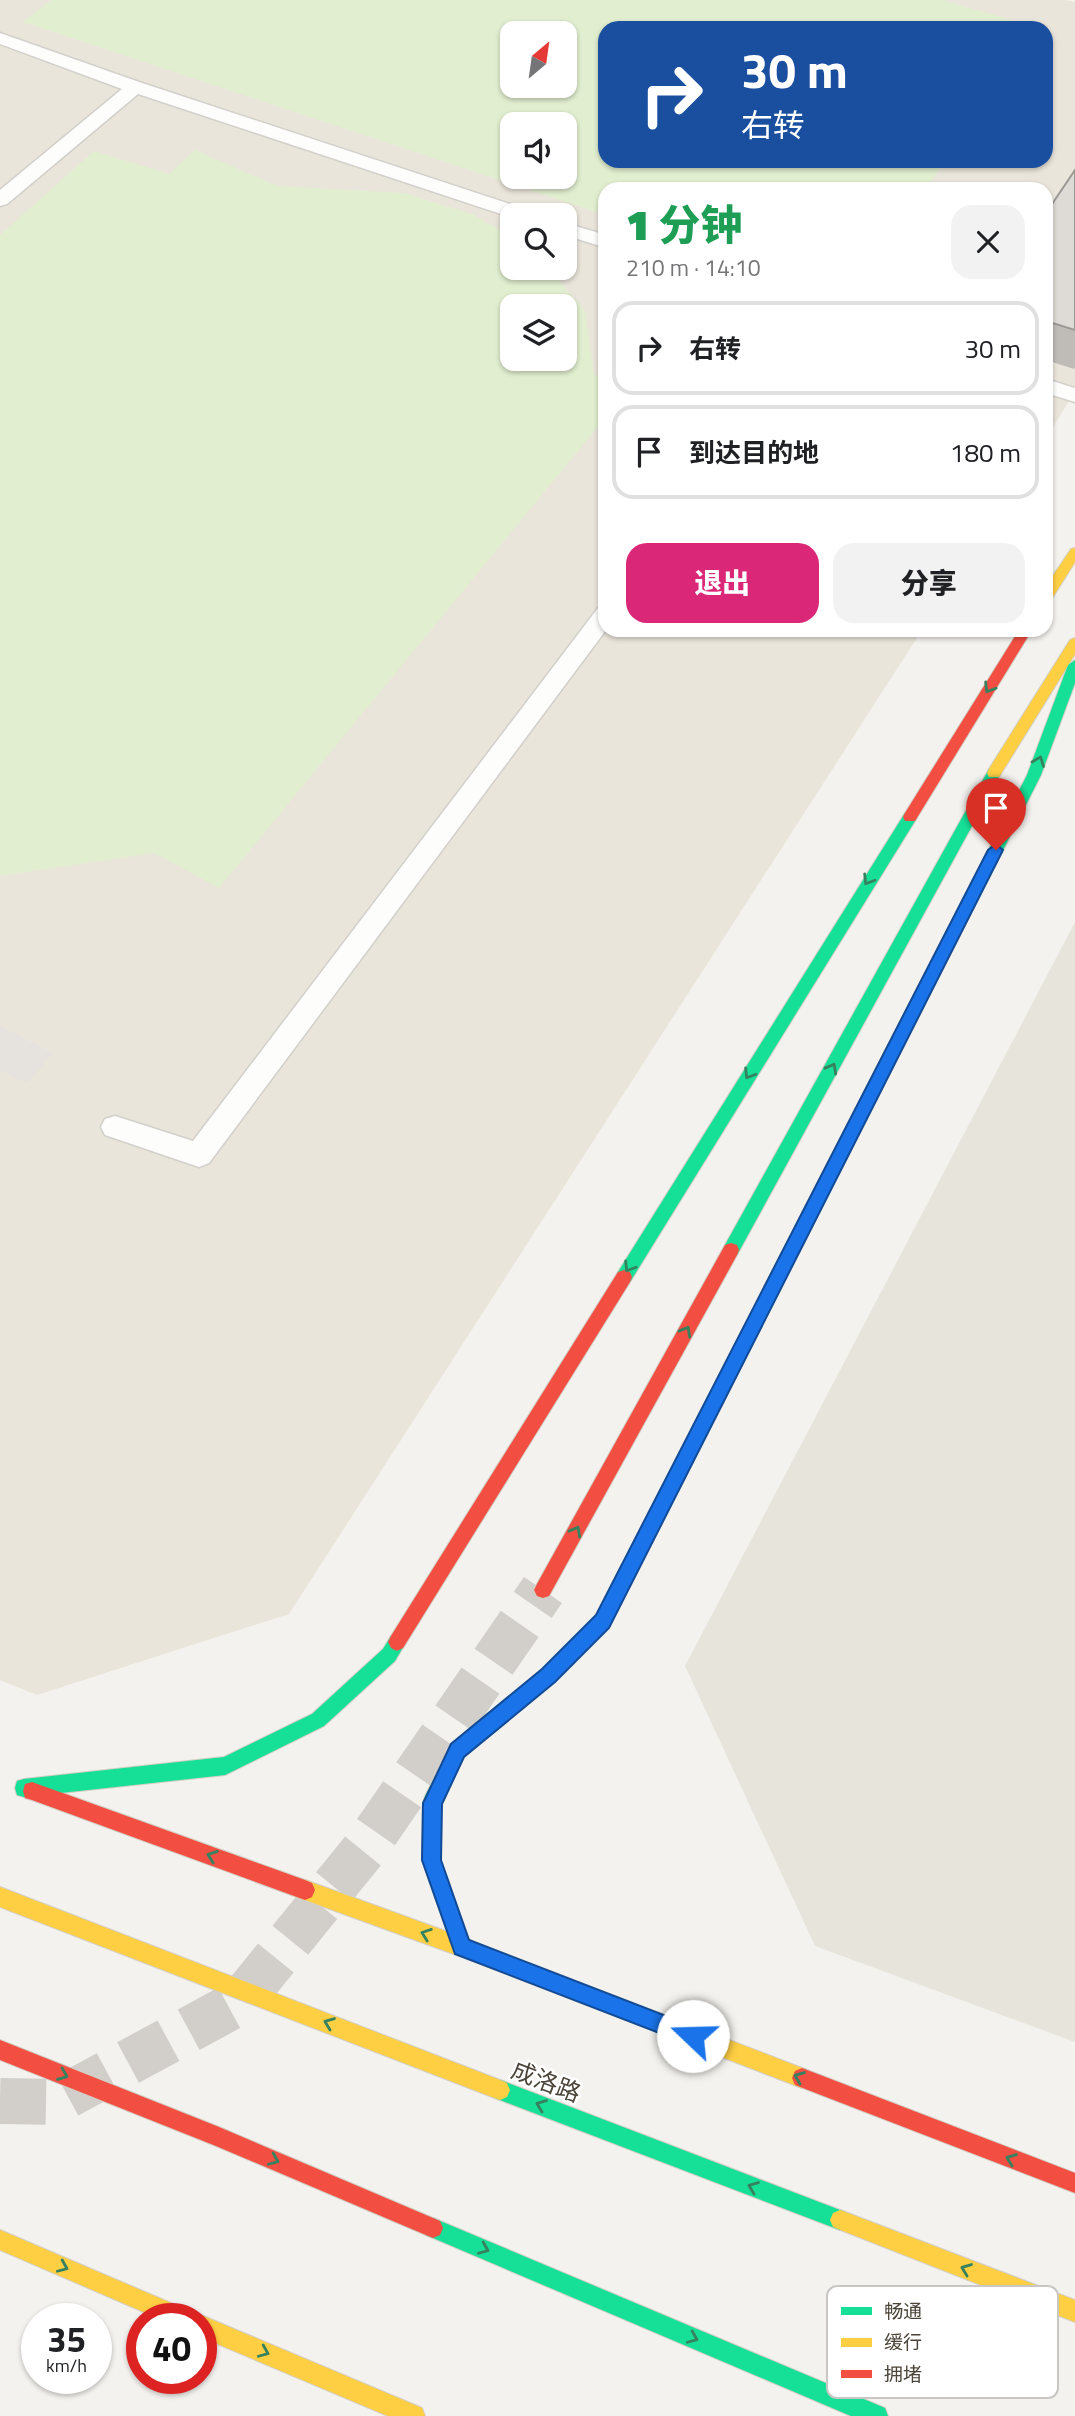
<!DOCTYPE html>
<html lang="zh">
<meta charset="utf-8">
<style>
body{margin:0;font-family:"Titillium Web","Noto Sans SC",sans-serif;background:#f2f2f2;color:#202124;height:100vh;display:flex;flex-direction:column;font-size:26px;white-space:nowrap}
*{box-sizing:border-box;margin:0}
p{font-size:23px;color:#757577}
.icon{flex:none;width:38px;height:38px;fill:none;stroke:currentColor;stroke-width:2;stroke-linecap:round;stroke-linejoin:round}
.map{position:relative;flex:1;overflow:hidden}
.drawer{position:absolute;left:598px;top:182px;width:455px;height:455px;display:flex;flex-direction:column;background:#fff;border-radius:21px;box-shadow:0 2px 5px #0004}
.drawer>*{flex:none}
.top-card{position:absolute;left:598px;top:21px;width:455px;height:147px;border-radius:21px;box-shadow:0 2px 5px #0004;background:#1a4fa0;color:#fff;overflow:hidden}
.needle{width:46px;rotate:29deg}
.fabs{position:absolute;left:500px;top:21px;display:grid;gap:14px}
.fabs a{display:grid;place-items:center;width:77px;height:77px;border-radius:14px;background:#fff;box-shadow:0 2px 5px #0004;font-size:35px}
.speed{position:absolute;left:21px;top:2303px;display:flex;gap:14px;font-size:35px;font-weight:700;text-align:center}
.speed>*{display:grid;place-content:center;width:91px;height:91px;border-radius:50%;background:#fff;box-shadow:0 2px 5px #0004;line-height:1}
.speed small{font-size:18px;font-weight:400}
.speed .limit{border:10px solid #d22;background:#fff;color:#111}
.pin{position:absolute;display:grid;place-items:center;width:60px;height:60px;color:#fff;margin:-72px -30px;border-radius:50% 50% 50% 0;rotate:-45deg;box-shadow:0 0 7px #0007}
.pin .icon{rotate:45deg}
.me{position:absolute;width:77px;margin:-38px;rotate:291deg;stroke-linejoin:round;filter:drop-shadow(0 0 5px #0008)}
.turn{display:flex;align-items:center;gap:24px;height:147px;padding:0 28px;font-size:32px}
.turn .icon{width:91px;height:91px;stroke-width:2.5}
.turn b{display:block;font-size:49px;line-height:60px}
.round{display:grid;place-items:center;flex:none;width:74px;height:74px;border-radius:21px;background:#f2f2f2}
.head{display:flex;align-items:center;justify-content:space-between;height:119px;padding:0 28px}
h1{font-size:42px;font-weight:800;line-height:52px;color:#1e9e55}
.primary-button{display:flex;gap:14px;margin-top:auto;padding:14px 28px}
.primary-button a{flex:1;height:80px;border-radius:21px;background:#db2777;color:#fff;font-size:28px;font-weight:800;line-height:80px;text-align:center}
.primary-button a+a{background:#f2f2f2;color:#202124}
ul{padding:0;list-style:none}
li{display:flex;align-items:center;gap:21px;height:94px;margin:0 14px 10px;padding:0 14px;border:4px solid #e0e0e0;border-radius:21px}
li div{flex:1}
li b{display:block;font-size:26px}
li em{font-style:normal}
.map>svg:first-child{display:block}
.residential{fill:#e7e4dc}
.education{fill:#eae5da;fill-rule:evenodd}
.green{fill:#e1eecf;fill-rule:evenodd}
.parking{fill:#e6e3df}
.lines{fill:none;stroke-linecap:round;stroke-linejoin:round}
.highway-tunnel{stroke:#d2cfca;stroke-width:46;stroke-dasharray:46 23;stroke-linecap:butt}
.lane-casing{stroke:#d2d0cb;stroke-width:3}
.fast-casing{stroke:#d3cfc5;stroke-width:2}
.slow-casing{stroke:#d3cfc5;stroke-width:2}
.jam-casing{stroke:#d3cfc5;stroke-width:2}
.lane{fill:#fdfdfc;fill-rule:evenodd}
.fast{fill:#16e098;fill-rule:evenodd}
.slow{fill:#ffcf43;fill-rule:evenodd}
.jam{fill:#f24e42;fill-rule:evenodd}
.wall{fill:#bfbcb8}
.building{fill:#dedbd6;stroke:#9b9996;stroke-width:2}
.oneway{stroke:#36825f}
.route{fill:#1a73e8;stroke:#114b97;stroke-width:2}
.labels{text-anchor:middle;stroke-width:5;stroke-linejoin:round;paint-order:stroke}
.near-street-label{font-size:24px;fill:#4b4439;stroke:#fff}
.key{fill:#fff;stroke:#c9c7c4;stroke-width:2}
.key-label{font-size:19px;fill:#4b4439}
</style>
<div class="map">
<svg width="1075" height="2416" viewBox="0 0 1075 2416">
<rect width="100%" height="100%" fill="#f4f2ee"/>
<path class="residential" d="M1075,922V2042L815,1946L685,1666Z"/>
<path class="education" d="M0,0H1065L1075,2V392L1047,436L1046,189H606V630H922L289,1614L37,1695L0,1680ZM606,28H1046V161H606ZM513,33H565V86H513ZM513,124H565V177H513ZM513,215H565V268H513ZM513,306H565V359H513Z"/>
<path class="green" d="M51,0H942L1040,28H606V161H946L925,189H606L605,215L23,22ZM513,33H565V86H513ZM513,124H565V177H513Z
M195,150L277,186L405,193L474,215L513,238V268H548L585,311L594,374L605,379V418L219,888L154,853L0,876V235L94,151L169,174ZM513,306H565V359H513Z"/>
<path class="parking" d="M0,1026L53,1053L27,1083L0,1070Z"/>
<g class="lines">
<path class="highway-tunnel" d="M0,2101L55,2102L240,2002L363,1851L543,1590"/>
<defs>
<path id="lane" d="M0,33L142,83L531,211L534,215H513V218L138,94L7,204L0,206V190L122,89L0,44Z
M565,223L606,235V248L565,235Z
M1046,379L1075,388V402L1046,393Z
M606,606V630L209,1163L199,1167L105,1135L101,1127L105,1119L115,1116L193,1141L598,608Z"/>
<path id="fast" d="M1075,660V683L1041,775L839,1174H827L825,1169L827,1164L1027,775L1068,665Z
M994,768L1001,773L737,1255L731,1257L725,1255L723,1250L725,1245L989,769Z
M910,812L915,813L917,817L915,821L630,1282L624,1284L618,1282L616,1277L618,1272L905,813Z
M707,1409L713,1412L715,1417L608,1628L555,1681L464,1756L441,1804L440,1860L472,1947L469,1954L462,1957L455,1954L422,1860L423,1803L425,1796L452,1744L543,1669L596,1616L701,1412Z
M397,1633L403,1636L406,1642L395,1661L324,1726L225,1775L24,1797L17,1795L15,1788L17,1781L24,1779L224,1757L312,1714L383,1649L391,1636Z
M500,2080L840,2210L847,2213L850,2220L847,2227L840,2230L500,2100L493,2097L490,2090L493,2083Z
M433,2218L885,2408L888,2416H851L426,2235L423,2228L426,2221Z"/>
<path id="slow" d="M1075,548V562L1051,600L1046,601V586L1071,549Z
M1075,638V654L999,777H989L987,773L989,769L1070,640Z
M305,1880L462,1937L802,2068L809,2071L812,2078L809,2085L802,2088L462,1957L305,1900L298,1897L295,1890L298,1883Z
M0,1887L500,2080L507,2083L510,2090L507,2097L500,2100L0,1907Z
M840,2210L1075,2300V2322L833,2227L830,2220L833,2213Z
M0,2230L192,2312L195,2318L201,2315L422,2408L425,2416H388L201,2337V2319H160L0,2250Z"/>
<path id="jam" d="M1019,630H1032L915,821H905L903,817L905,813Z
M833,1162L839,1164L841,1169L713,1422L707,1425L701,1422L699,1417L701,1412L827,1164Z
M731,1243L737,1245L739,1250L737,1255L549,1596L543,1598L537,1596L534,1590L537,1584L725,1245Z
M624,1270L630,1272L632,1277L630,1282L403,1648L397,1651L391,1648L388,1642L391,1636L618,1272Z
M32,1782L305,1880L312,1883L315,1890L312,1897L305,1900L32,1800L25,1798L23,1791L25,1784Z
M0,2040L219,2127L440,2221L443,2228L440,2235L433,2238L216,2146L0,2060Z
M802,2068L1075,2173V2193L795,2085L792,2078L795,2071Z"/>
</defs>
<use href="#lane" class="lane-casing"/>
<use href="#fast" class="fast-casing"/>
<use href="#slow" class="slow-casing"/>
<use href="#jam" class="jam-casing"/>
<use href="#lane" class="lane"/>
<use href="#fast" class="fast"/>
<use href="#slow" class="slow"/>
<use href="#jam" class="jam"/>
</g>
<path class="wall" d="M1075,170V367L1074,369L1046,360V213Z"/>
<path class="building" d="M1075,170V330L1046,321V213Z"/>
<defs><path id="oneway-chevron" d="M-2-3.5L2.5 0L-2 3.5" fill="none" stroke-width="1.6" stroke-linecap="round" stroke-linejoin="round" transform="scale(1.75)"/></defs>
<g class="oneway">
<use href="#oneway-chevron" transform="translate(989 688) rotate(122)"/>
<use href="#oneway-chevron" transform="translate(1039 761) rotate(-69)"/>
<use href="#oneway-chevron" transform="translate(868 880) rotate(122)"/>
<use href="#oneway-chevron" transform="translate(832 1068) rotate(-61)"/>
<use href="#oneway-chevron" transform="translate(749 1074) rotate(122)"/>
<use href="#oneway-chevron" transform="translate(629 1267) rotate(122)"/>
<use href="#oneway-chevron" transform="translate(686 1331) rotate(-61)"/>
<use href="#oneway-chevron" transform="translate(576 1531) rotate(-61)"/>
<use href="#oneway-chevron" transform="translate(212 1856) rotate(-160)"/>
<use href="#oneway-chevron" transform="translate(426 1934) rotate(-160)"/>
<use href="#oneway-chevron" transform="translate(329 2023) rotate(-159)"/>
<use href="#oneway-chevron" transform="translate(63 2075) rotate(22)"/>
<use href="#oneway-chevron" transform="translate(799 2077) rotate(-159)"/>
<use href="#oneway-chevron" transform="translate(541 2105) rotate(-159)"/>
<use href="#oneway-chevron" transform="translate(1011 2159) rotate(-159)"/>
<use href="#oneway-chevron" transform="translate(274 2160) rotate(23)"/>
<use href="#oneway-chevron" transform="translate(753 2187) rotate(-159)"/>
<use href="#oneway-chevron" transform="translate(484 2249) rotate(23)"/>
<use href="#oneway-chevron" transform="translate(63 2267) rotate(23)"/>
<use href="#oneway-chevron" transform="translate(966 2269) rotate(-159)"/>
<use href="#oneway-chevron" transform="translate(693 2338) rotate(23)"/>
<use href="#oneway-chevron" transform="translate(264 2352) rotate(23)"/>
</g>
<path class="route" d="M996,844L1003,850L609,1628L555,1682L464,1757L442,1804L441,1860L469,1940L700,2029L703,2036L700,2043L693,2046L455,1954L422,1860L423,1803L426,1797L451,1744L542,1669L596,1615L988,850Z"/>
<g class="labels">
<g class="near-street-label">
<text transform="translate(546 2082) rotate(21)" y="8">成洛路</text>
</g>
</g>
<rect x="827" y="2286" width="231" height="112" rx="10" class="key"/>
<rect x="841" y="2307" width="31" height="8" fill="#16e098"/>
<rect x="841" y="2338" width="31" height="9" fill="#ffcf43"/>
<rect x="841" y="2370" width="31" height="8" fill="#f24e42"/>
<g class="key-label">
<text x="884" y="2318">畅通</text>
<text x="884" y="2349">缓行</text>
<text x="884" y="2381">拥堵</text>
</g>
</svg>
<div class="fabs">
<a><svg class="needle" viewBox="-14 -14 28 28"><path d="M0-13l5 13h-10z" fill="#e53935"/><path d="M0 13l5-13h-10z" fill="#757577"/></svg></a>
<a><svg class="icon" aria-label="sound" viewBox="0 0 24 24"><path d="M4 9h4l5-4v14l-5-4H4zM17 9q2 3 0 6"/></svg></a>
<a><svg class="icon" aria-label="search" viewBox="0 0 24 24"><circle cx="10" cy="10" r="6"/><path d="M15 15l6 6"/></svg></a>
<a><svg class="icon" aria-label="layers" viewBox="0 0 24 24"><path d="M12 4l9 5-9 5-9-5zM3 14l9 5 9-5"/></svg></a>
</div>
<div class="speed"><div>35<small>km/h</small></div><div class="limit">40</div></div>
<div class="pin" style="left:996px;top:850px;background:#d93025"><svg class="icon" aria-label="arrive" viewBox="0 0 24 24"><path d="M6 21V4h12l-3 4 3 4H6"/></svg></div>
<svg class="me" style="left:693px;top:2036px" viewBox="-20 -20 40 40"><circle r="19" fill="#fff"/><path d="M0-13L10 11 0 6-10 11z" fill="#1a73e8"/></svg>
<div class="top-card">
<div class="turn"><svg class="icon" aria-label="right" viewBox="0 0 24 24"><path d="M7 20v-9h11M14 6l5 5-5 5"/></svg><div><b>30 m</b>右转</div></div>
</div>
<section class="drawer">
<div class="head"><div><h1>1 分钟</h1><p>210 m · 14:10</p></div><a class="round"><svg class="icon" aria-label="close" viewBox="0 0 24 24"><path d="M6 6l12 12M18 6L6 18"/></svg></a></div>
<ul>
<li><svg class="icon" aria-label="right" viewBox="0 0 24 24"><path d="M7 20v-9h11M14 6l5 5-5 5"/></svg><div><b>右转</b></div><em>30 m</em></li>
<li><svg class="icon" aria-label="arrive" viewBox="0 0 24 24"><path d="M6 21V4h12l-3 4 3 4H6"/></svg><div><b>到达目的地</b></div><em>180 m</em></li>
</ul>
<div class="primary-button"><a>退出</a><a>分享</a></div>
</section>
</div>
